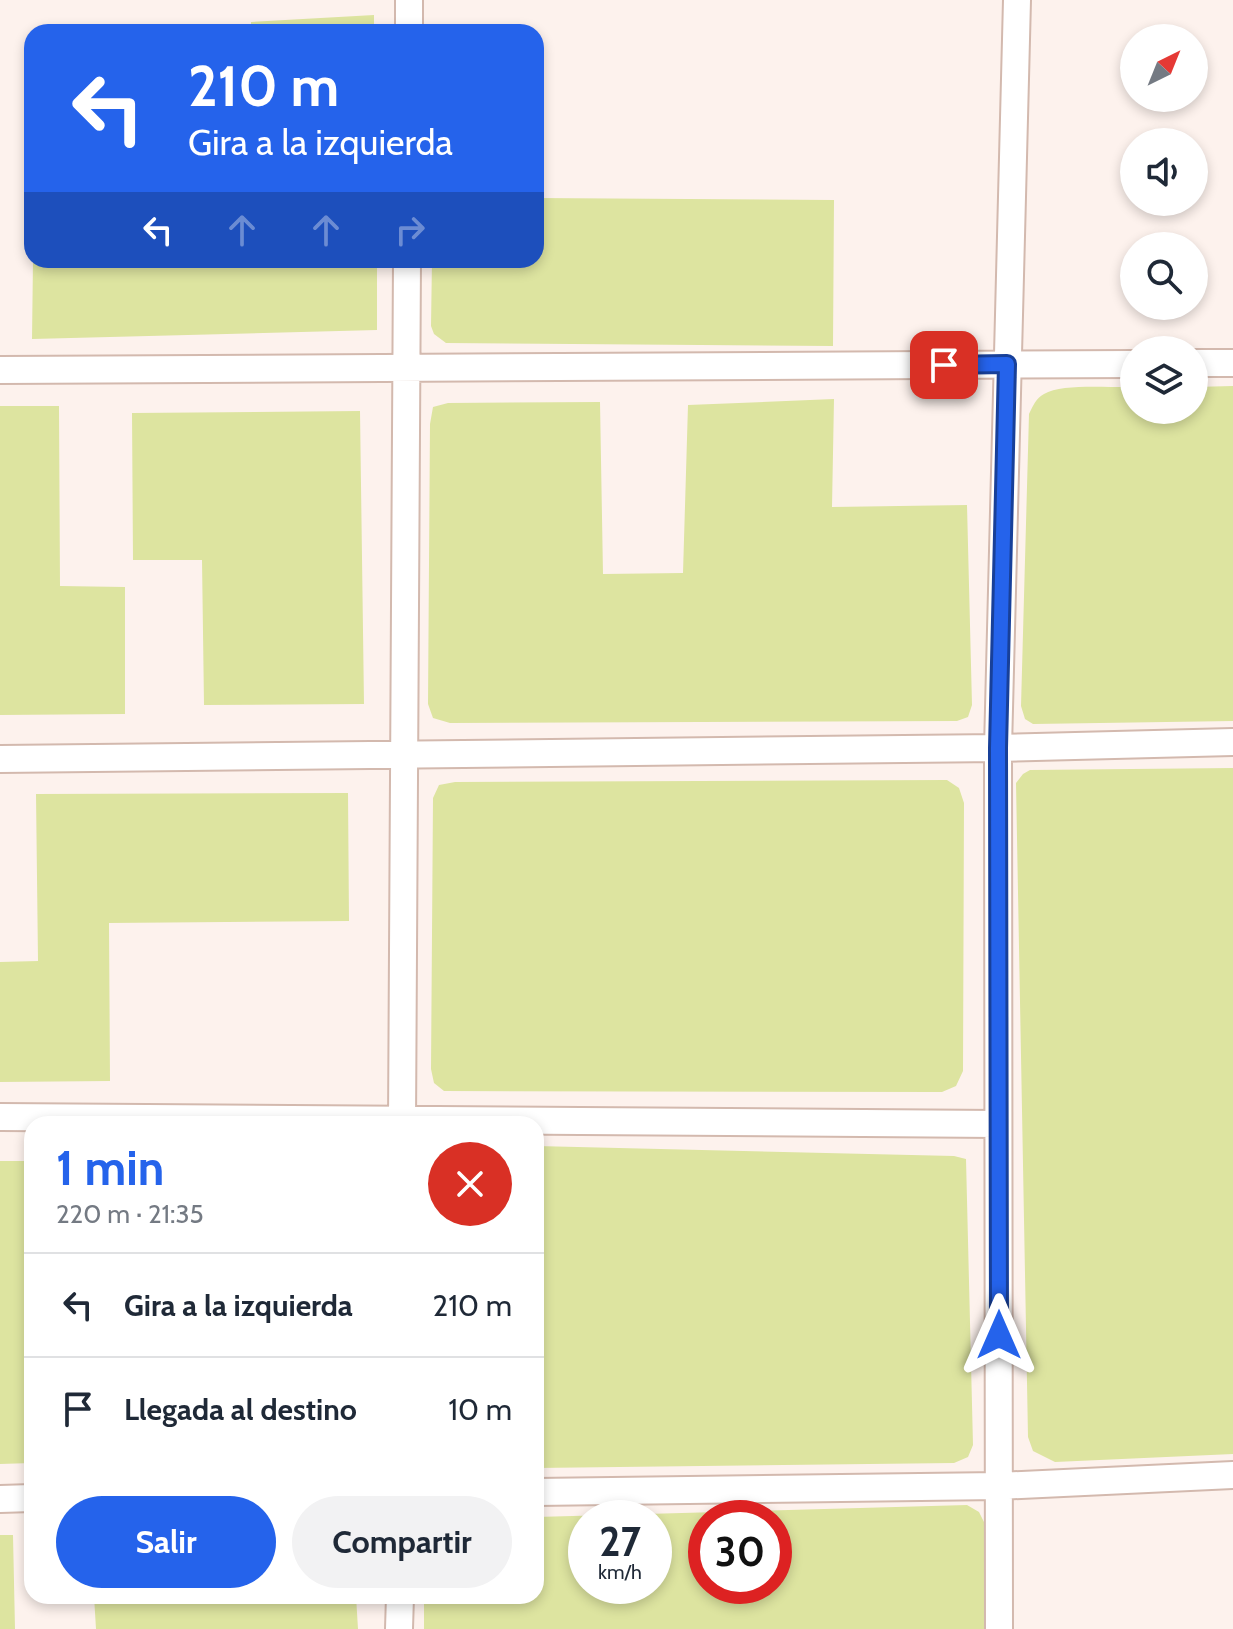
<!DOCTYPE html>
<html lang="es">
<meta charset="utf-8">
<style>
body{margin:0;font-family:Cabin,sans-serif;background:#f2f2f3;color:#1f2937;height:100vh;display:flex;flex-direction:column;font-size:30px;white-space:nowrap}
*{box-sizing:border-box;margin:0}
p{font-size:26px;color:#747a83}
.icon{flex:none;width:44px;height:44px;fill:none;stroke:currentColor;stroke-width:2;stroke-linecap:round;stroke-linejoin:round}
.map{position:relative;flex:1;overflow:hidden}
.sheet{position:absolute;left:24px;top:1116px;width:520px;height:488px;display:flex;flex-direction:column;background:#fff;border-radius:24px;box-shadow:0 4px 12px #0003}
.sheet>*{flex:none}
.top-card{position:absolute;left:24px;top:24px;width:520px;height:244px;border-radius:24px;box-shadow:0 4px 12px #0003;background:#2563eb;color:#fff;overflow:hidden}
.needle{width:52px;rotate:43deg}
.buttons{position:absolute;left:1120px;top:24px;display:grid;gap:16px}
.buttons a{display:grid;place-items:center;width:88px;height:88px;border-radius:50%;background:#fff;box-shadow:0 4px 12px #0003;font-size:40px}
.speed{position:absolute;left:568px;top:1500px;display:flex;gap:16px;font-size:40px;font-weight:700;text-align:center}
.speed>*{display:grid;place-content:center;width:104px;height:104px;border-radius:50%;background:#fff;box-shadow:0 4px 12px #0003;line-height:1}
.speed small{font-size:20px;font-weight:400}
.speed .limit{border:12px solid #d22;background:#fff;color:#111}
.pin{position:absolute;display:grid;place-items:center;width:68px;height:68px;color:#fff;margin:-34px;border-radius:16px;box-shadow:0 4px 12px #0006}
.me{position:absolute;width:88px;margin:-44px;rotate:0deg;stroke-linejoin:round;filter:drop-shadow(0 0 6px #0008)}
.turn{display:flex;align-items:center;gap:28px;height:168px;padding:0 32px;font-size:36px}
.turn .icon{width:104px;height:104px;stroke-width:2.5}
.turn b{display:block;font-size:56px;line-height:68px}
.lanes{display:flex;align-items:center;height:76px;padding:0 32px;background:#0003;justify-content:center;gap:40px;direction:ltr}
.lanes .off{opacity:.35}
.round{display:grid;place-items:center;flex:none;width:84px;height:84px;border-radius:42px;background:#f2f2f3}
.summary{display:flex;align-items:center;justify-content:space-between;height:136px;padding:0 32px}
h1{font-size:48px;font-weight:700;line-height:60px;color:#2563eb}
.button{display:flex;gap:16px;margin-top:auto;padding:16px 32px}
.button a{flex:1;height:92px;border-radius:48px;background:#2563eb;color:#fff;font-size:32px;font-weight:700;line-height:92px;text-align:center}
.button a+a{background:#f2f2f3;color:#1f2937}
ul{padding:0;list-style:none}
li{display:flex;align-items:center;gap:24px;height:104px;padding:0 32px;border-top:2px solid #e0e1e3}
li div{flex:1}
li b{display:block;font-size:30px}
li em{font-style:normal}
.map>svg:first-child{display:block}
.green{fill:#dde4a0;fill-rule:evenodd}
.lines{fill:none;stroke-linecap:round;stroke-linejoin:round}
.minor-casing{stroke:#d3b9ae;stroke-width:30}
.minor{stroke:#fff;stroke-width:26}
.route-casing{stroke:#184099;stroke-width:20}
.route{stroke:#2563eb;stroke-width:14}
</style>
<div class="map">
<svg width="1233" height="1629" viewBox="0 0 1233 1629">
<rect width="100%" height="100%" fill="#fdf2ed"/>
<path class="green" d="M374,15V32H251V22Z
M536,198L834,200L833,346L446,343L434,334L431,326L432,260H536Z
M33,260H377V330L32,339Z
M1233,386V721L1033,724L1025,719L1021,706L1029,414C1033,406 1036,398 1044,394C1062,383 1111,388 1134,387V410H1194V387Z
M834,399L832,507L967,505L972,705L968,717L957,721L450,723L433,718L428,704L430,424L433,407L448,403L600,402L603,574L683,573L688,405Z
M0,406H59L60,586L125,587V714L0,715Z
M360,411L364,704L204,705L202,560H133L132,413Z
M1233,768V1454L1055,1462L1033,1451L1028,1437L1016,783L1023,774L1030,770Z
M947,780L959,788L964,803L963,1071L956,1086L942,1092L444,1091L434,1083L431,1069L433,798L439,785L455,782Z
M348,793L349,921L109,923L110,1081L0,1082V962L38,961L36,794Z
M536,1146L954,1156L966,1159L973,1445L968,1457L954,1463L536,1468Z
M0,1161H32V1463L0,1464Z
M967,1505L979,1512L984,1522L985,1629H424V1596H536V1517ZM654,1518V1586H586V1518ZM774,1518V1586H706V1518Z
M13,1535L15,1629H0V1535Z
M94,1596H356L358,1629H96Z"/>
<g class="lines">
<defs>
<path id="minor" d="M409,32V0
M1194,363H1233
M0,370L1134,364
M0,759L998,748L1233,742
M0,1117L998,1124
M402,1124L407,260
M536,1492L999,1486L1233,1475
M0,1499L32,1498
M399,1629L400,1596
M999,1629L998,748L1017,0"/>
</defs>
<use href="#minor" class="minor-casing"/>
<use href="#minor" class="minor"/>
</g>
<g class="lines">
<defs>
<path id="route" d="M944,365L1007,364L998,748L999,1335"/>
</defs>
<use href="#route" class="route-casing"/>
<use href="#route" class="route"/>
</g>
</svg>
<div class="buttons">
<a><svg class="needle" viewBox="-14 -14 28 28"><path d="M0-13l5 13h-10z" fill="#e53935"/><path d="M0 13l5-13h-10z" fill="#747a83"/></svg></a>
<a><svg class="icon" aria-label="sound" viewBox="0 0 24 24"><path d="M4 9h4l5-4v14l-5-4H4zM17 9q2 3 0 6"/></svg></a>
<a><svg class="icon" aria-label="search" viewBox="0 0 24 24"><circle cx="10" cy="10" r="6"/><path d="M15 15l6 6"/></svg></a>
<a><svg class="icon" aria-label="layers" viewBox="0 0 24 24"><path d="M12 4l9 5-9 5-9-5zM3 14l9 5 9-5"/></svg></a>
</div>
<div class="speed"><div>27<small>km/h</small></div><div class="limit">30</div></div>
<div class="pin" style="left:944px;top:365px;background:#d93025"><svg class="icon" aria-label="arrive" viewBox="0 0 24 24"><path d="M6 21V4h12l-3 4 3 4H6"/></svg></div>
<svg class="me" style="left:999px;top:1335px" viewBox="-20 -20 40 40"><path d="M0-17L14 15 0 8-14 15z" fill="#2563eb" stroke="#fff" stroke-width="4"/></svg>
<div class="top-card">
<div class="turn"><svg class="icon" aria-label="left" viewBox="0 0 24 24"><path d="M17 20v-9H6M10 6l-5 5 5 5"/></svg><div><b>210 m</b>Gira a la izquierda</div></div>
<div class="lanes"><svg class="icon" aria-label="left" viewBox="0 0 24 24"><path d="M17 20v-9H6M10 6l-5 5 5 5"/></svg><svg class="icon off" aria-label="ahead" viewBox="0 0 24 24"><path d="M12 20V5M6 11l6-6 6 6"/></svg><svg class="icon off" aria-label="ahead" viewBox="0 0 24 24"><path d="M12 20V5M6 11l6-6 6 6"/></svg><svg class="icon off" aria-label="right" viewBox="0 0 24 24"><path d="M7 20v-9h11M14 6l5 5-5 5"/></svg></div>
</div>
<section class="sheet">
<div class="summary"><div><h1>1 min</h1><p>220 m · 21:35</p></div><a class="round" style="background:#d93025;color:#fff"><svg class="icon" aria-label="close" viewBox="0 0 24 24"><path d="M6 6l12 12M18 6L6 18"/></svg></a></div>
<ul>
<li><svg class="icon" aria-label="left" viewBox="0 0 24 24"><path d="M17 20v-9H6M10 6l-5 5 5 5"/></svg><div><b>Gira a la izquierda</b></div><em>210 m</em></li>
<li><svg class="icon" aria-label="arrive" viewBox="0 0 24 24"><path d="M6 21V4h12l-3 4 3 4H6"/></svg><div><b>Llegada al destino</b></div><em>10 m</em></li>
</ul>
<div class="button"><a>Salir</a><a>Compartir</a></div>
</section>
</div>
